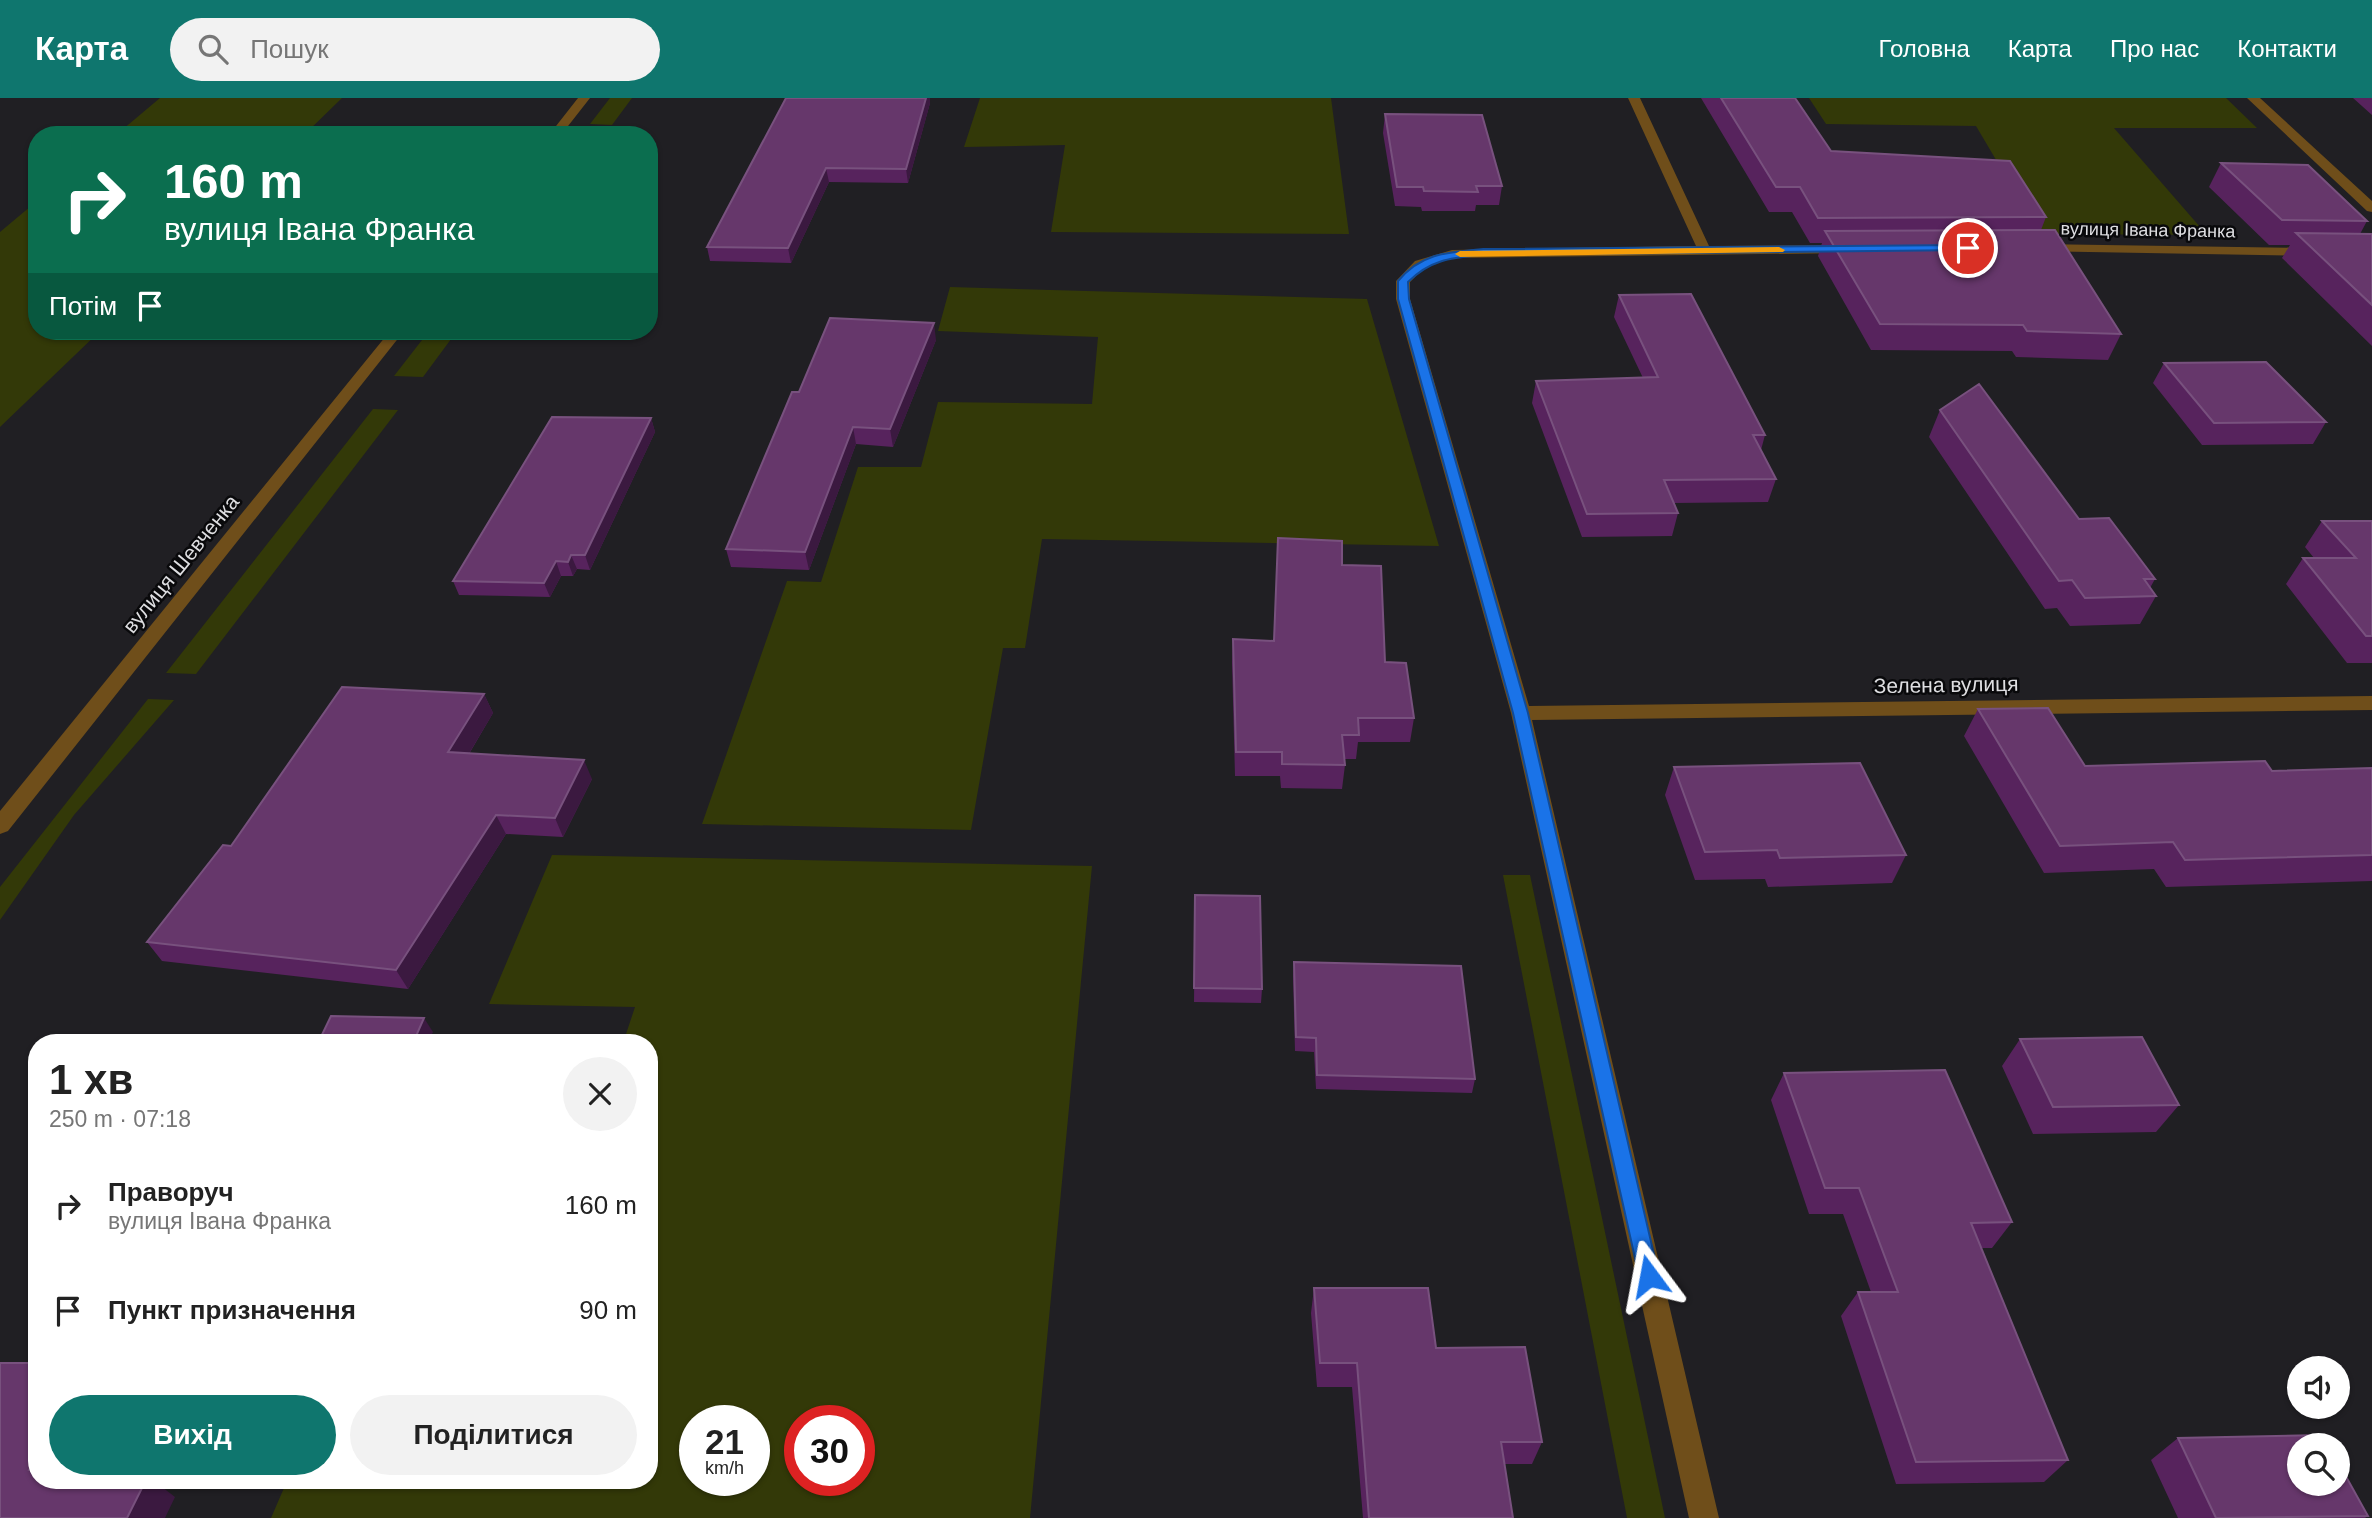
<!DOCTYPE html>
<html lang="uk">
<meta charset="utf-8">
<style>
body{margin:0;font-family:Arial,sans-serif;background:#f2f2f2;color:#222;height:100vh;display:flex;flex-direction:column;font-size:26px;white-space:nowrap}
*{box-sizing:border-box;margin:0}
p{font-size:23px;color:#767676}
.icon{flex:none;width:38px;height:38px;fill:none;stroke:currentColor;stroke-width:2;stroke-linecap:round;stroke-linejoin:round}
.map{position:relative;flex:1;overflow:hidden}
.drawer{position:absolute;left:28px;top:936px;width:630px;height:455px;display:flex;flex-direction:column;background:#fff;border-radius:28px;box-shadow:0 2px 5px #0004}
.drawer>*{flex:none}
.hud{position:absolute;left:28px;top:28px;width:630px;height:214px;border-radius:28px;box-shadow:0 2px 5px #0004;background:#0b6e4f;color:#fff;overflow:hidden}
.buttons{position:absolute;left:2287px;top:1258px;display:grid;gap:14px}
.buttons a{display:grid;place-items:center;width:63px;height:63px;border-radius:50%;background:#fff;box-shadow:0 2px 5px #0004;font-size:35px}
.speed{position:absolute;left:679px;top:1307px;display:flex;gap:14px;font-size:35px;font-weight:700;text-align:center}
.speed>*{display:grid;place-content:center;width:91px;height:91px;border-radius:50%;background:#fff;box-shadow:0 2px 5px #0004;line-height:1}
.speed small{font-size:18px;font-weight:400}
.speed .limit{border:10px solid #d22;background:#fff;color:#111}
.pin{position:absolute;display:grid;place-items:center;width:60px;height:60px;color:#fff;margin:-30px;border:4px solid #fff;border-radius:50%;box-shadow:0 2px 7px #0007}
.me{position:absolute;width:77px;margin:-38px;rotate:347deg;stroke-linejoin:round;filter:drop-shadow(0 0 5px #0008)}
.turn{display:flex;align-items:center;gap:24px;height:147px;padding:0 21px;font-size:32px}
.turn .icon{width:91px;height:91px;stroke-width:2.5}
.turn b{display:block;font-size:49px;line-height:60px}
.then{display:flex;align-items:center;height:66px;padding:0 21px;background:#0003;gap:14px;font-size:26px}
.round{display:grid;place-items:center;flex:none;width:74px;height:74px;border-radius:37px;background:#f2f2f2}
.overview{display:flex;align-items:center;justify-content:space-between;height:119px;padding:0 21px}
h1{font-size:42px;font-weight:800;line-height:52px}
.cta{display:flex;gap:14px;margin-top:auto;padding:14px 21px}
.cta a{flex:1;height:80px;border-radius:42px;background:#0f766e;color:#fff;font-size:28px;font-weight:800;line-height:80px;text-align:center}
.cta a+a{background:#f2f2f2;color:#222}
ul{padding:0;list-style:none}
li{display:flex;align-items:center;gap:21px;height:105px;padding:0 21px}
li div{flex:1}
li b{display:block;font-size:26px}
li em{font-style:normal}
header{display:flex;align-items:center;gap:42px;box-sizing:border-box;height:98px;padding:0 35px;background:#0f766e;color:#fff}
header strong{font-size:33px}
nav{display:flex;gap:38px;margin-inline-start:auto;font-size:24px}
.search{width:490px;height:63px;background:#f2f2f2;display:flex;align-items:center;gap:18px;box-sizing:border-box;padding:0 24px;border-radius:38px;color:#767676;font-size:26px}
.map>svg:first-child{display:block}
.green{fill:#333908;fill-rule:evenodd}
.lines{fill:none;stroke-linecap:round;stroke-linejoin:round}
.street{fill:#6f4e1a;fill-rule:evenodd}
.wall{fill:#57235d}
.shaded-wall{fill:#3b1940}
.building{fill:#66376b;stroke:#78517e;stroke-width:2}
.route{fill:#1a73e8;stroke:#114b97;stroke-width:2}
.slow{fill:#f59e0b}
.labels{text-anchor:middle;stroke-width:5;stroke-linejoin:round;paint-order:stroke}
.far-street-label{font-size:18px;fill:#dedee1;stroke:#09090b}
.street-label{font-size:21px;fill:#dedee1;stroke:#09090b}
</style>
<header>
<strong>Карта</strong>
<div class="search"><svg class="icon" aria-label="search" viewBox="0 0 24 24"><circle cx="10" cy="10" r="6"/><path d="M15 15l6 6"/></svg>Пошук</div>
<nav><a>Головна</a><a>Карта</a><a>Про нас</a><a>Контакти</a></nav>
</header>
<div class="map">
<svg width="2372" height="1420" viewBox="0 0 2372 1420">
<rect width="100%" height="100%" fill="#201f23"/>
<path class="green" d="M160,0H342L304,37H116Z
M610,0H632L612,27L590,26Z
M980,0H1331L1349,136L1051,134L1065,47L964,49Z
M1809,0H2226L2257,30H2114L2207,137L2040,136L1976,28L1826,26Z
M37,103V233H100L0,329V134Z
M950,189L1367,201L1439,448L1042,441L1025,550H1003L971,732L702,726L787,483L821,484L858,369H921L938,304L1092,306L1098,239L938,233Z
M429,233H457L423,279L394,278Z
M373,311L398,312L196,576L166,575Z
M148,601L174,602L74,717L0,822V789Z
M552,757L1092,768L1030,1420H271L287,1383L649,1382V945H623L635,909L489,906ZM695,1323H754V1382H695ZM800,1323H859V1382H800Z
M1503,777H1530L1665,1420H1627Z"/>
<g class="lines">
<path class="street" d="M578,0H590L561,37H549Z
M1628,0H1640L1709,148L1847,147L1854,151L1847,155L1453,160L1425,169L1410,184V201L1529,608L2372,598V612L1532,622L1719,1420H1689L1511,615L1396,201V183L1415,163L1452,152L1696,148Z
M2247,0H2260L2372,103V114L2367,113Z
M2037,146L2313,150L2320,154L2313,158L2032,153L2030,150Z
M390,233H404L8,733L0,736V713Z"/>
</g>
<path class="wall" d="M786,0L930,5L908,85L829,84L791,165L710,163L707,149Z
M1701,0H1795L1831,53L2046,119L2041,132L2121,236L2108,262L2016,259L2012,253L1871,252L1818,158L1822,145H1810L1792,114H1769Z
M2353,0H2372V17Z
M1385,16L1502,88L1499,107H1476L1475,113H1422L1421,109L1395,108L1383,35Z
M2221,65L2367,123L2360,136H2372V248L2282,160L2290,147H2269L2209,89Z
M1619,197L1765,337L1761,352L1776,381L1768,404L1674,405L1678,415L1672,438L1582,439L1532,305L1536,283L1643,280L1614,219Z
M936,242L893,349L856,346L809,472L731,469L726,451L799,294Z
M2164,265L2326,324L2313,346L2202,347L2153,285Z
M1940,312L2155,481L2150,490L2156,498L2140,526L2070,528L2057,510L2045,511L1929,339Z
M651,320L655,334L590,472L577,471L573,478H561L550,499L459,497L453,483Z
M2322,423H2372V565H2347L2286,486L2303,460H2314L2305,449Z
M1342,467L1385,564L1414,620L1410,644H1358L1356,661H1344L1345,667L1342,691L1281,690L1280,678H1235L1232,565L1233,541L1274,543Z
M484,596L493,615L469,656L592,681L563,739L506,736L408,891L162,863L147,844L231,748Z
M1978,611L2085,668L2272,673L2372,670V783L2166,789L2154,771L2044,775L1964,638Z
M1674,669L1906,757L1892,785L1768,789L1765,781L1695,782L1665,697Z
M1195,797L1262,891L1261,905L1194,904Z
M1294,864L1475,981L1472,995L1316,991L1314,954L1295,953L1293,878Z
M2020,941L2179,1007L2156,1034L2033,1036L2002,968Z
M1784,975L2012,1124L1992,1150H1981L2068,1362L2044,1384L1896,1386L1841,1218L1858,1194H1871L1843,1116H1809L1771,1002Z
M1314,1190L1436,1250L1542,1344L1532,1366H1504L1513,1420H1363L1352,1289H1317L1311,1215Z
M2178,1340L2368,1418L2365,1420H2178L2151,1362Z"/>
<path class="shaded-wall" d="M926,0H930V5L908,85L906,71Z
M826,70L829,84L791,165L788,150Z
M934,225L936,242L893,349L890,331Z
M651,320L655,334L590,472L585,457Z
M853,329L856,346L809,472L805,454Z
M571,457L577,471L573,478L568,464Z
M556,463L561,478L550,499L544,485Z
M484,596L493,615L458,674L448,654Z
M584,662L592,681L563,739L555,720Z
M496,717L506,736L408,891L396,872Z
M424,920L433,934L428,945H413Z
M37,1356V1378L29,1372Z
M146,1382H153L175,1399L165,1420H127Z"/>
<path class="building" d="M786,0H926L906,71L826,70L788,150L707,149Z
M1721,0H1795L1831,53L2010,63L2046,119L1818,120L1800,89H1776Z
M1385,16L1482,17L1502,88H1476L1478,94L1424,93L1423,89H1397Z
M2221,65L2308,67L2367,123L2282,122Z
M2055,132L2121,236L2027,233L2023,227L1880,226L1825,133Z
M2296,135L2372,136V207Z
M1691,196L1765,337H1753L1776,381L1664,382L1678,415L1587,416L1536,283L1658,279L1619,197Z
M830,220L934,225L890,331L853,329L805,454L726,451L792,294H799Z
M2266,264L2326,324L2214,325L2164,265Z
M1979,286L2079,421L2109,420L2155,481H2144L2156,498L2085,500L2072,482L2059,483L1940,312Z
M552,319L651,320L585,457H571L568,464L556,463L544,485L453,483Z
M2322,423H2372V538H2366L2303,460H2356Z
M1278,440L1342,443V467L1381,468L1385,564L1406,565L1414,620H1358L1359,637H1342L1345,667L1282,666V654H1236L1233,541L1274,543Z
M342,589L484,596L448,654L584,662L555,720L496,717L396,872L147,844L223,747L231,748Z
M2048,610L2085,668L2265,663L2272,673L2372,670V757L2185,762L2173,744L2060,748L1978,611Z
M1860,665L1906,757L1780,760L1777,752L1705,754L1674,669Z
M1195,797L1260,798L1262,891L1194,890Z
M1294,864L1461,868L1475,981L1317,977L1316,940L1296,939Z
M331,918L424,920L413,945H318Z
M2142,939L2179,1007L2053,1009L2020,941Z
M1945,972L2012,1124L1971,1125L2068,1362L1916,1364L1858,1194H1898L1859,1090H1825L1784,975Z
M1314,1190H1428L1436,1250L1525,1249L1542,1344H1501L1513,1420H1369L1357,1265H1320Z
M0,1265H37V1356L29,1372L37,1373V1382H146L127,1420H0Z
M2323,1337L2329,1348H2300V1386H2338V1364L2368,1418L2216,1420L2178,1340Z"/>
<path class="route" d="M1968,147L1973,150L1971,152L1483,157C1451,160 1431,161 1408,184L1409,201L1528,615L1659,1178L1656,1185L1649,1188L1642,1185L1639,1178L1513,615L1398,201V183C1421,155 1448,154 1483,151Z"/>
<path class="slow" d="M1779,149L1785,152L1783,154L1460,159L1455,156L1460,153Z"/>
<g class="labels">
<g class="far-street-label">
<text transform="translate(2148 132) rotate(1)" y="6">вулиця Івана Франка</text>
</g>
<g class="street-label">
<text transform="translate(181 466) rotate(-51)" y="7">вулиця Шевченка</text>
<text transform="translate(1946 587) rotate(-1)" y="7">Зелена вулиця</text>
</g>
</g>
</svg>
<div class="buttons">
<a><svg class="icon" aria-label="sound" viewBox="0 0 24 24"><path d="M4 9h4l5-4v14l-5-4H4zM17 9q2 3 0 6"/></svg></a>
<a><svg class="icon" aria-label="search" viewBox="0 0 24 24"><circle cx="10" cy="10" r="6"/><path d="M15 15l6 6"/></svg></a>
</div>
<div class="speed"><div>21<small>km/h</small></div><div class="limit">30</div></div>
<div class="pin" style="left:1968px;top:150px;background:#d93025"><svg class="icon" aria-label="arrive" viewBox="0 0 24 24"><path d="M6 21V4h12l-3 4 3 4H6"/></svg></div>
<svg class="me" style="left:1649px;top:1178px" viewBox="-20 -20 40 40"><path d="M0-17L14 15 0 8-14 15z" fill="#1a73e8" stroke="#fff" stroke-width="4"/></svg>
<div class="hud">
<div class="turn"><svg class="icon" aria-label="right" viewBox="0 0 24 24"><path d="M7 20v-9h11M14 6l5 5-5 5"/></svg><div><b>160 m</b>вулиця Івана Франка</div></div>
<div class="then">Потім<svg class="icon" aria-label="arrive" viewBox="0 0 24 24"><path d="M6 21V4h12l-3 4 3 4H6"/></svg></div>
</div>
<section class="drawer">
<div class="overview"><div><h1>1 хв</h1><p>250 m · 07:18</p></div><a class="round"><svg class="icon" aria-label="close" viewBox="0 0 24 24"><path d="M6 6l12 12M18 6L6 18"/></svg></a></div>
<ul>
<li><svg class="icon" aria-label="right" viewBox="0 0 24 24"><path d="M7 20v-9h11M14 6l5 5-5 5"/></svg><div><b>Праворуч</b><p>вулиця Івана Франка</p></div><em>160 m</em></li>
<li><svg class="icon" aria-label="arrive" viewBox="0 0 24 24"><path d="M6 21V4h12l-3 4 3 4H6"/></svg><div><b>Пункт призначення</b></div><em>90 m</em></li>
</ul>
<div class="cta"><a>Вихід</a><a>Поділитися</a></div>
</section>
</div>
